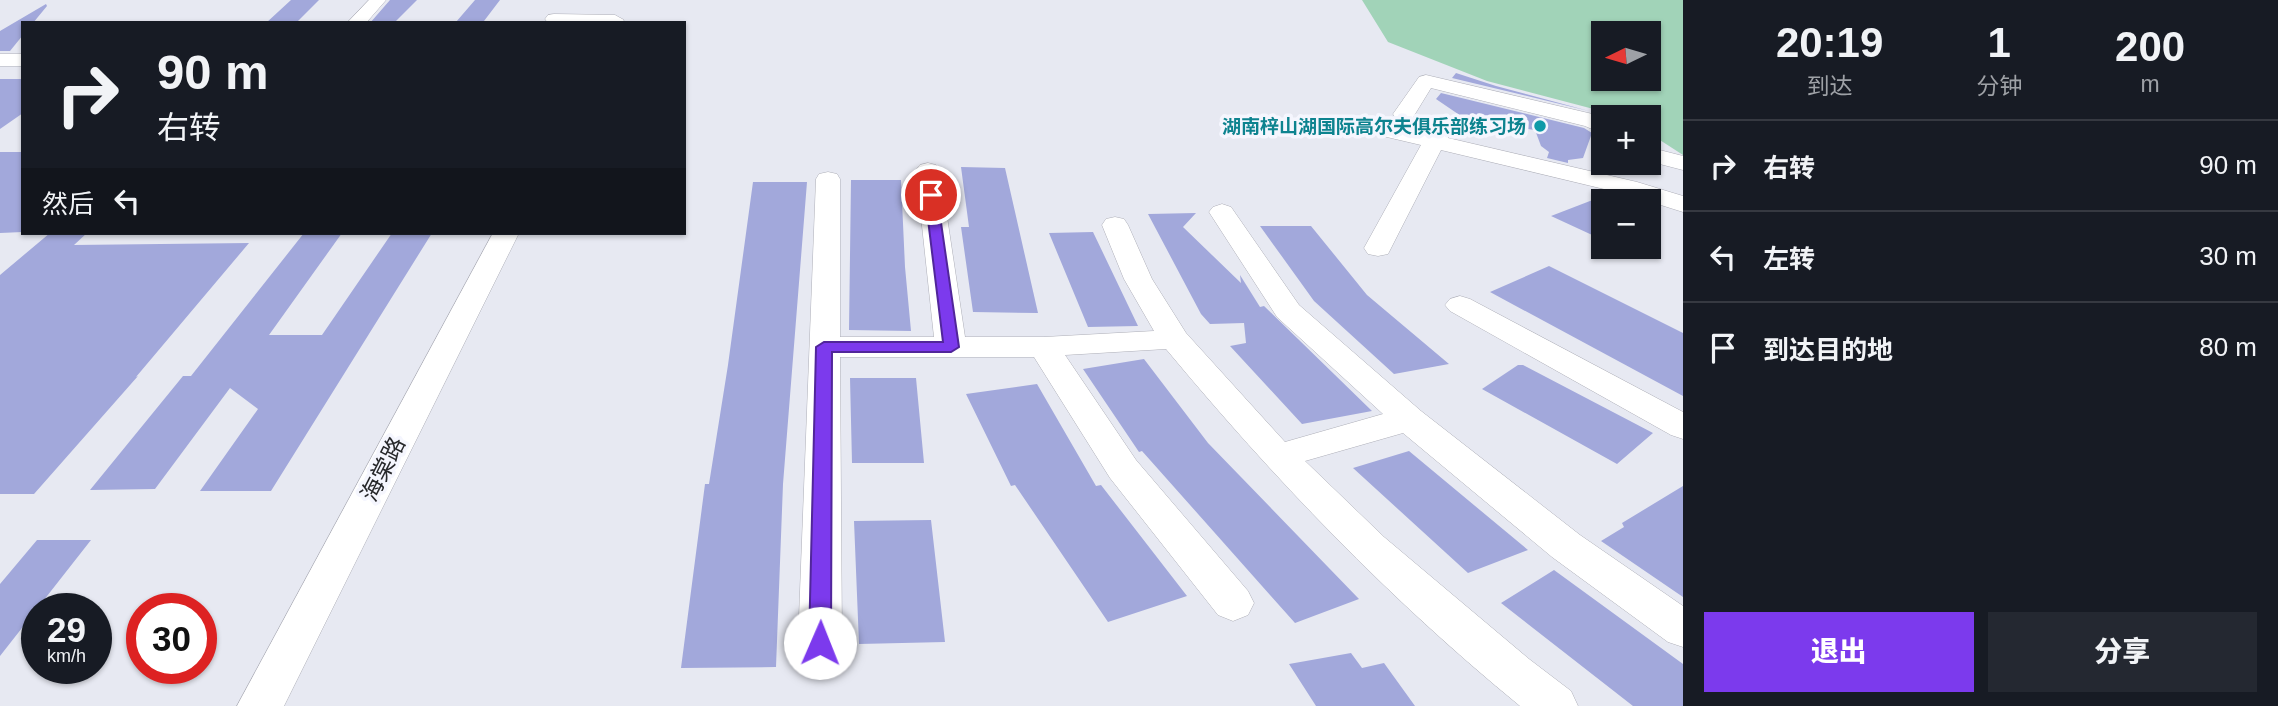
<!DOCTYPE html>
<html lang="zh">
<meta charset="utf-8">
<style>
body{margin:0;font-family:Arial,"Noto Sans SC",sans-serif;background:#242831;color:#f1f3f6;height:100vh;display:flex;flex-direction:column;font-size:26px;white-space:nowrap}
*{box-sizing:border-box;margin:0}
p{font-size:23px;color:#9ea1a6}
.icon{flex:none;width:38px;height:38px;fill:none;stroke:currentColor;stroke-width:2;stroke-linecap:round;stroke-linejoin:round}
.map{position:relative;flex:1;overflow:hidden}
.details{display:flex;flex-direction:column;background:#171b24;width:595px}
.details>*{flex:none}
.hud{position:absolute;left:21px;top:21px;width:665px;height:214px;border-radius:0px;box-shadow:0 2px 5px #0004;background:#171b24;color:#f1f3f6;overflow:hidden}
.needle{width:46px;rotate:265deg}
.buttons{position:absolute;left:1591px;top:21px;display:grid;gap:14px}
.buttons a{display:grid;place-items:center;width:70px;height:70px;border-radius:0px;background:#171b24;box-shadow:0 2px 5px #0004;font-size:35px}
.speed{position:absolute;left:21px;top:593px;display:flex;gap:14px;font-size:35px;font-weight:700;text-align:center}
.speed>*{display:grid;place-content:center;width:91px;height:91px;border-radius:50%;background:#171b24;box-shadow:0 2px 5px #0004;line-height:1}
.speed small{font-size:18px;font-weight:400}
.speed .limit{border:10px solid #d22;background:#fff;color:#111}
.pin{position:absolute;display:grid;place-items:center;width:60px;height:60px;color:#fff;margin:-30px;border:4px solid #fff;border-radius:50%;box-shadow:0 2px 7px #0007}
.me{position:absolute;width:77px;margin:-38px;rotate:1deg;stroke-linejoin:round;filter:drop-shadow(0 0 5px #0008)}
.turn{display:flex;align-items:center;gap:24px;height:147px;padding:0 21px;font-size:32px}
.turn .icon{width:91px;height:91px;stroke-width:2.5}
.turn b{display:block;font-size:49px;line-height:60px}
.then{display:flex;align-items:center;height:66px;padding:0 21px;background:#0003;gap:14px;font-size:26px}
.eta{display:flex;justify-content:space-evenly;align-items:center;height:119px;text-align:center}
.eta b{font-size:42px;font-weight:800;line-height:49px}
.cta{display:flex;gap:14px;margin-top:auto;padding:14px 21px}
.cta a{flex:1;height:80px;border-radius:0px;background:#7c3aed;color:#fff;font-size:28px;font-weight:800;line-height:80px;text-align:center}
.cta a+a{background:#242831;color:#f1f3f6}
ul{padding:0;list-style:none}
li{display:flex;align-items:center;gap:21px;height:91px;padding:0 21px;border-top:2px solid #363941}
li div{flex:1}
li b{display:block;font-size:26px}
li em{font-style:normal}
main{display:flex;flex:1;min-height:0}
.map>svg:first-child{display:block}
.green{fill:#a1d3b8;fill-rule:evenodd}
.building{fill:#a2a8db}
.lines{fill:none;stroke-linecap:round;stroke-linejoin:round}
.minor-casing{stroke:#aeafb8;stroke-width:1}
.minor{fill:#fff;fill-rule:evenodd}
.route{fill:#7c3aed;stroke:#51269a;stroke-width:2}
.culture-dot{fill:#0f9aa8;stroke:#f5f6fe;stroke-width:2.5}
.labels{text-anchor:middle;stroke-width:7;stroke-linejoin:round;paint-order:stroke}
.far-culture-label{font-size:19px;font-weight:bold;fill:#0d838f;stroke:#f5f6fe;text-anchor:end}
.street-label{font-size:23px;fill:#27282b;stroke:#f5f6fe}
</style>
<main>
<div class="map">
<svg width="1683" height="706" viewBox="0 0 1683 706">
<rect width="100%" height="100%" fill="#e7e9f2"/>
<path class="green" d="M1362,0H1683V155L1649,133L1648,117H1624L1487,81L1388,42ZM1603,33H1648V79H1603Z"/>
<path class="building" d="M291,0H319L296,23H266Z
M390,0H417L394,23H370Z
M475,0H500L484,21L456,22Z
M46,4L47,6L33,23H23V35L10,51H0V31Z
M1456,73L1496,86L1589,111L1452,78Z
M0,79H23V113L0,129Z
M1441,93L1584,128L1592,133L1583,158L1568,160V163L1547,158L1549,152L1541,146L1535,130L1493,124L1458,114L1436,99Z
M0,152H23V232L0,233Z
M961,167L1005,168L1038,313L973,312L961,227H969Z
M851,180H901L905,267L911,331L849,330Z
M753,182H807L783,484L776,667L681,668L705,484H709L728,365Z
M1603,196V240L1551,216Z
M1196,213L1183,227L1241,283L1240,275L1260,307L1264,306L1372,411L1302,424L1230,346L1246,343L1244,323L1210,324L1201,314L1148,214Z
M1260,226H1311L1367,295L1449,364L1394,374L1314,301Z
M1093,232L1138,326L1088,327L1049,233Z
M50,233H87L74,245L249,243L136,377L138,376L34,494H0V275Z
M304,233H342L269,335H322L392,233H432L271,491H200L258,409L230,388L155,489L90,490L183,376H191Z
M1549,266L1683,333V396L1490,292Z
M1144,359L1208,443L1359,599L1295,623L1142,451L1139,452L1083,369Z
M1518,365H1523L1653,433L1617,464L1482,389Z
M850,378H916L924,463H852Z
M1037,384L1096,486L1101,485L1187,596L1108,622L1015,485L1011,486L966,394Z
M1409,451L1528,550L1468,573L1353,468Z
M1683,486V597L1601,541L1624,527L1622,523Z
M931,520L945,642L859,644L854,521Z
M37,540H91L0,656V584Z
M1554,570L1683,664V706H1633L1501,603Z
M1351,653L1362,668L1384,663L1415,706H1316L1289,664Z"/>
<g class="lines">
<defs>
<path id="minor" d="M369,0H386L366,23H347Z
M554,14L615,15L624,20L622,23H548L545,19L548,15Z
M0,54H23V66H0Z
M1426,75L1601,116L1603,134L1585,126L1431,88L1412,119H1396L1393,114L1419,77Z
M1444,116L1452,118L1455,123L1448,138L1637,182L1683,196V212L1629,195L1441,150L1388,254L1378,256L1368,254L1364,248L1421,145L1357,130L1354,125L1357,120L1365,118L1428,133L1436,118Z
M1648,147L1683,156V170L1648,161Z
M928,163L936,165L940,170L965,337H1044L1154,331L1124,279L1102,225L1106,219L1115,217L1124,219L1128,225L1152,279L1186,333L1285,442L1383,414L1277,317L1209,212L1213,207L1222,204L1231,207L1299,305L1421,411L1580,535L1683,606V647L1668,642L1552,557L1403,433L1305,461L1384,537L1529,659L1571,691L1578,706H1520C1389,599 1274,479 1166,349L1065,355L1136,460L1248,591L1254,603L1248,615L1233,621L1218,615L1110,478L1034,357H840L842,643L835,656L820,662L805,656L798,643L816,179L819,174L828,172L837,174L840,179V337H934L916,170L920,165Z
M493,233H519L284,706H237Z
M1460,296L1470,299L1683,412V439L1671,435L1450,311L1445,305L1450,299Z"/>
</defs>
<use href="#minor" class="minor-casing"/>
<use href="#minor" class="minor"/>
</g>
<path class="route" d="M931,192L937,195L959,347L951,352H832L831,643L828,650L820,653L812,650L809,643L816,347L824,342H943L925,195Z"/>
<circle class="culture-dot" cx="1540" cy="126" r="7"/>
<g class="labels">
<g class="far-culture-label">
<text x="1526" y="133">湖南梓山湖国际高尔夫俱乐部练习场</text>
</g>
<g class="street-label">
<text transform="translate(383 469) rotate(-63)" y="8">海棠路</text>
</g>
</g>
</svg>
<div class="buttons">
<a><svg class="needle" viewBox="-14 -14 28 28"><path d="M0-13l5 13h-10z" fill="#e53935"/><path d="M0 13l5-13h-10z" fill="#9ea1a6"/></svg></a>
<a>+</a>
<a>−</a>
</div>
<div class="speed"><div>29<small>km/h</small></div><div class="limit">30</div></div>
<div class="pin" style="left:931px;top:195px;background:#d93025"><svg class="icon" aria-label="arrive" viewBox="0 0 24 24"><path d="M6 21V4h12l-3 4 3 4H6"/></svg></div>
<svg class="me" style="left:820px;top:643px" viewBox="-20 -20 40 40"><circle r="19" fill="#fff"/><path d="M0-13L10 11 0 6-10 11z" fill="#7c3aed"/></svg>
<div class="hud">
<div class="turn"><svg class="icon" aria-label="right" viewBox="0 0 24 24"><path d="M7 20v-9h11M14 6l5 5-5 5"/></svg><div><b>90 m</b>右转</div></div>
<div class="then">然后<svg class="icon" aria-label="left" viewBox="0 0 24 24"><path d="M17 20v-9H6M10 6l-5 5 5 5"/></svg></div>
</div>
</div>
<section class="details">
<div class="eta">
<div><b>20:19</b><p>到达</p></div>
<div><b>1</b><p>分钟</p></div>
<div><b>200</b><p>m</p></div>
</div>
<ul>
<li><svg class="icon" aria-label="right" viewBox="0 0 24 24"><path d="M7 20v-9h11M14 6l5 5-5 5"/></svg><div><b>右转</b></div><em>90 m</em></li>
<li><svg class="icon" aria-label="left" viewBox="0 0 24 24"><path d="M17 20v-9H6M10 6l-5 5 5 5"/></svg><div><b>左转</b></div><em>30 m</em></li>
<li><svg class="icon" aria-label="arrive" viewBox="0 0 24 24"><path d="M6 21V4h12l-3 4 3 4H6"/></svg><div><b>到达目的地</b></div><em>80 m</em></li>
</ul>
<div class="cta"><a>退出</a><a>分享</a></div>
</section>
</main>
